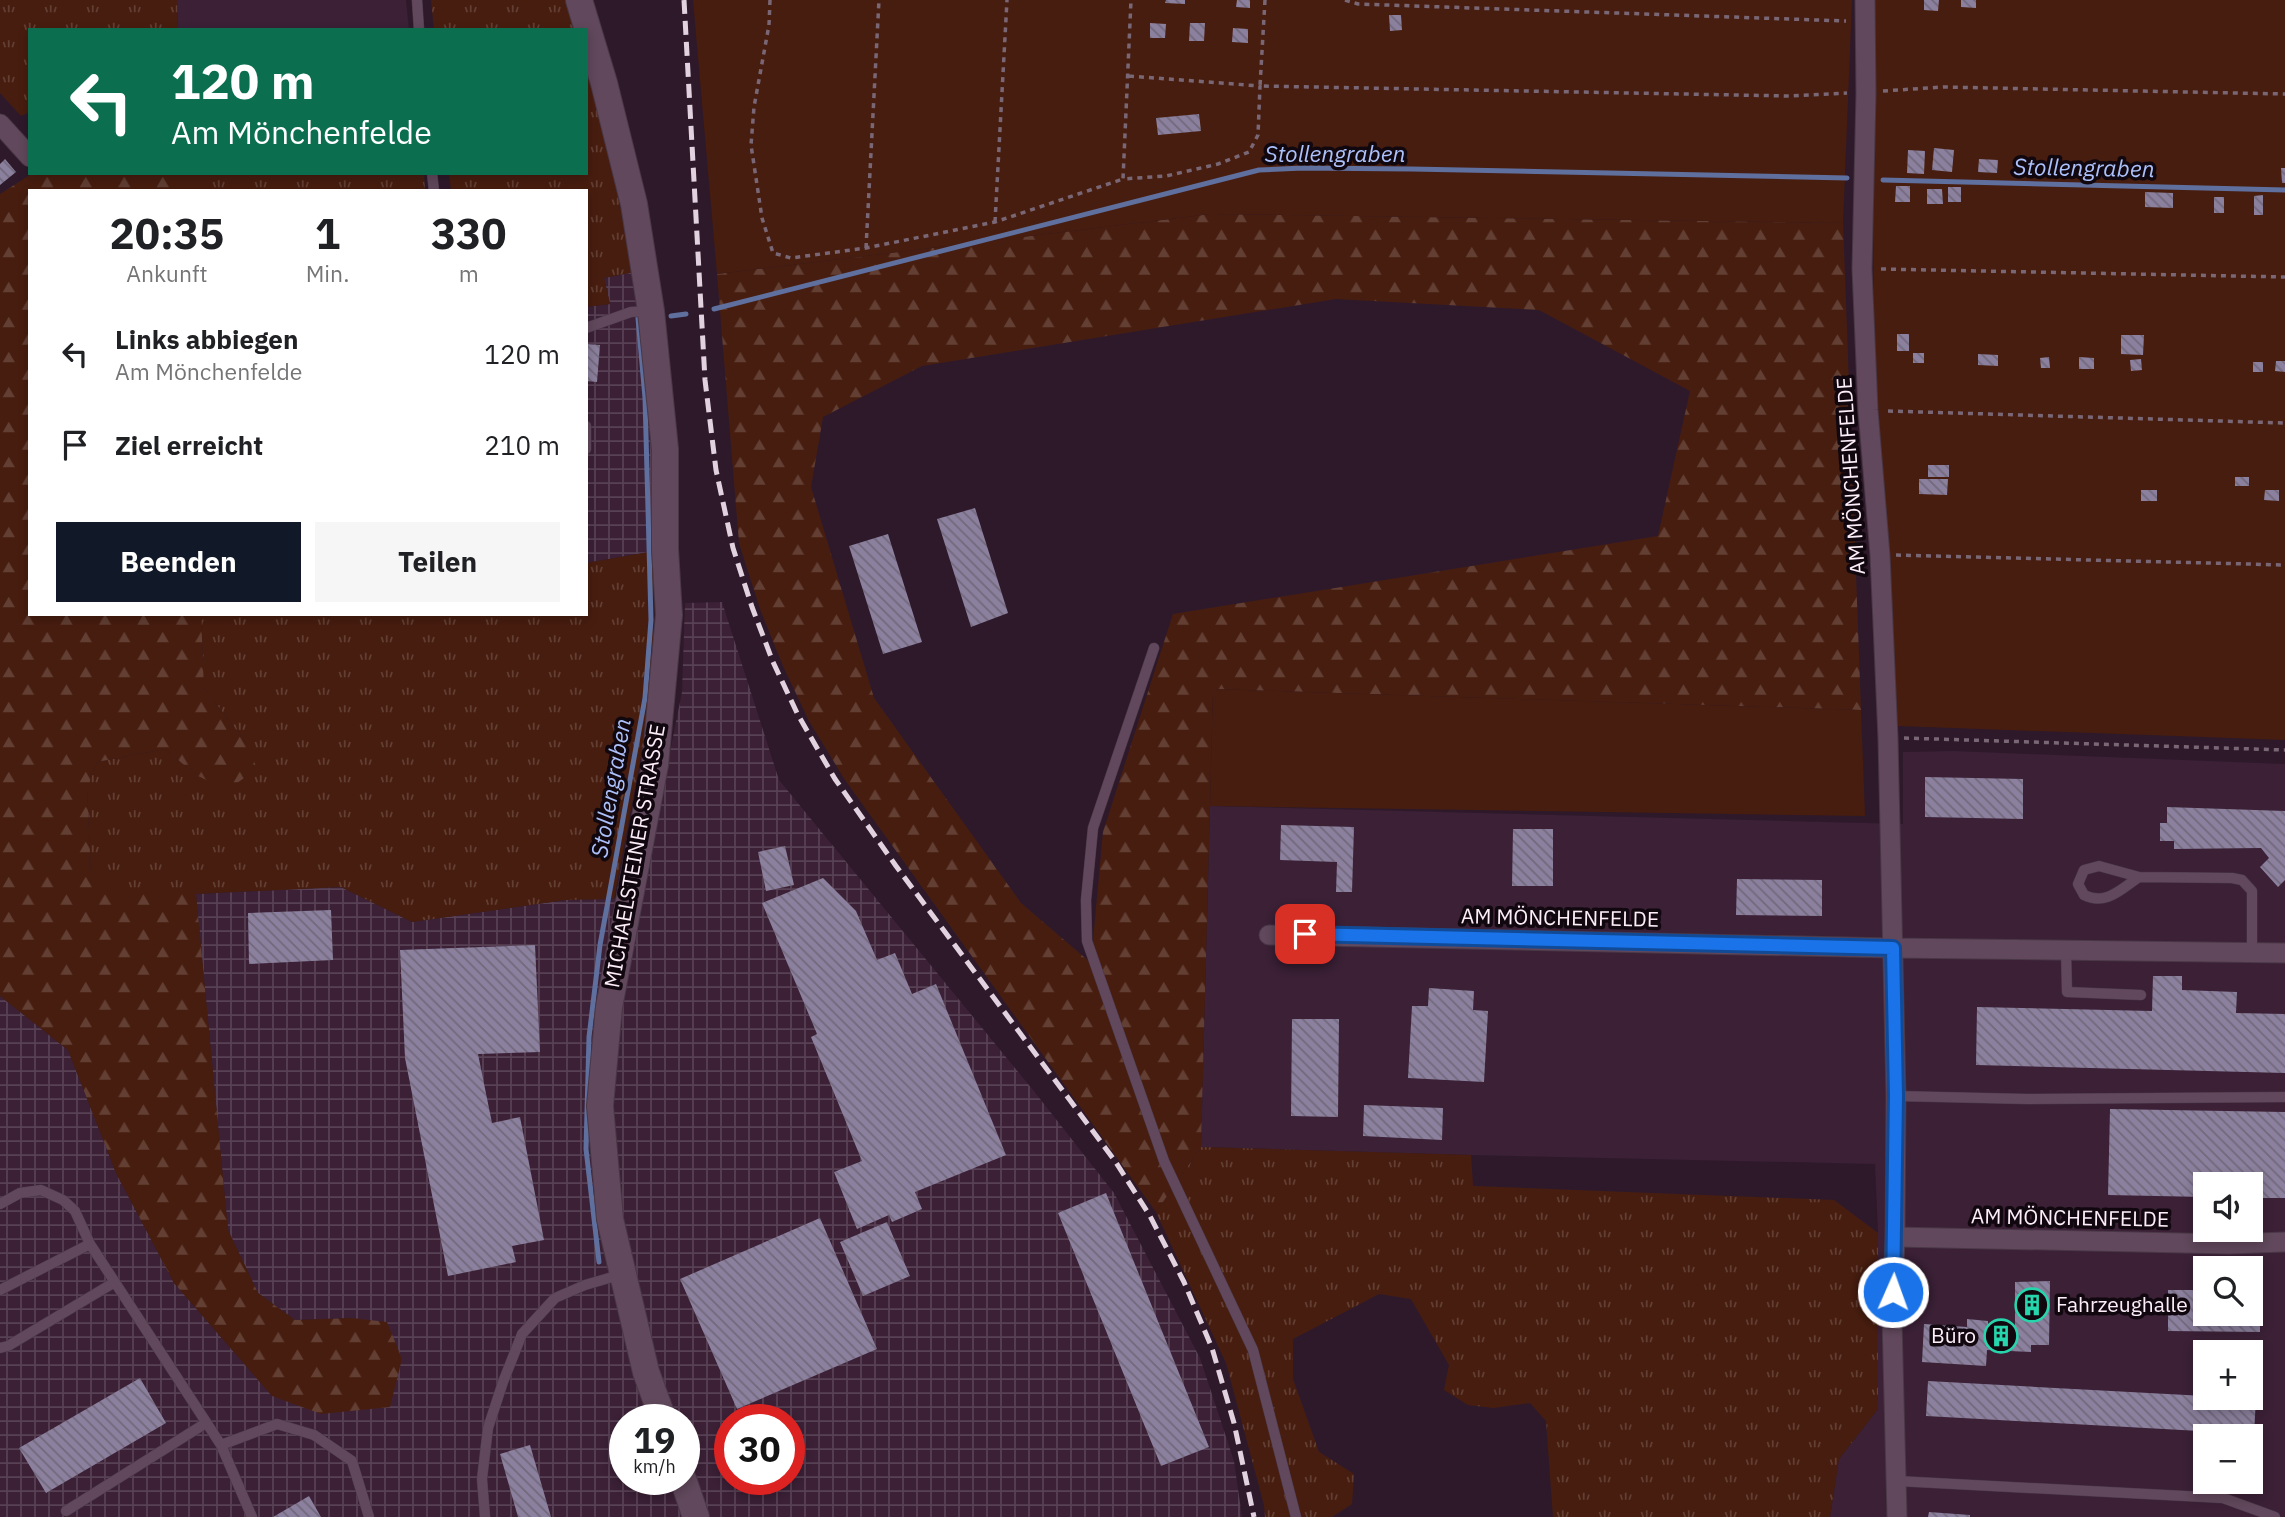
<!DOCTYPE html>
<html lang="de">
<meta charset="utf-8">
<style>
body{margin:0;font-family:"IBM Plex Sans",sans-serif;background:#f6f6f6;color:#202124;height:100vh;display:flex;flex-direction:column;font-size:26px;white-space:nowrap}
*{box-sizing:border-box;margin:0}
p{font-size:23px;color:#757577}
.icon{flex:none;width:38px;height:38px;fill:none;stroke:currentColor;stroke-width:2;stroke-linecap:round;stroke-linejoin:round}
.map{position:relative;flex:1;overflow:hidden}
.sheet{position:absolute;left:28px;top:189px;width:560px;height:427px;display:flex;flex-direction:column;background:#fff;border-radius:0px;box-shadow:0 4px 10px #0003}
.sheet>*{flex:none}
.guide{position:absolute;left:28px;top:28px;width:560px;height:147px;border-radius:0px;box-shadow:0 4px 10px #0003;background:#0b6e4f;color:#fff;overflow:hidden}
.controls{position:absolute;left:2193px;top:1172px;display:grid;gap:14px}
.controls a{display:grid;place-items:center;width:70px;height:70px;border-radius:0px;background:#fff;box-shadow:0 4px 10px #0003;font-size:35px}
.speed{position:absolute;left:609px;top:1404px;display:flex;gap:14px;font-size:35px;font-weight:700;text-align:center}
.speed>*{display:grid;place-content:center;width:91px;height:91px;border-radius:50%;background:#fff;box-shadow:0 4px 10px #0003;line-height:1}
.speed small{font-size:18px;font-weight:400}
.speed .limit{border:10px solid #d22;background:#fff;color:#111}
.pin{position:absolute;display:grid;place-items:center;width:60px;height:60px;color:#fff;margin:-30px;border-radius:14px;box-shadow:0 4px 10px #0006}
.me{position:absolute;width:77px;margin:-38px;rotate:2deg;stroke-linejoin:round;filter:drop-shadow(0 0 5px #0008)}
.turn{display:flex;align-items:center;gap:24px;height:147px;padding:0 28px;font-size:32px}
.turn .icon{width:91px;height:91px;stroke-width:2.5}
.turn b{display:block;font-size:49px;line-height:60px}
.eta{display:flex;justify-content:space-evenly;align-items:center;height:119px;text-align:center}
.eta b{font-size:42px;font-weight:700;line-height:49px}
.cta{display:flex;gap:14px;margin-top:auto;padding:14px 28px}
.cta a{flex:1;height:80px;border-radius:0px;background:#111827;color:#fff;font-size:28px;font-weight:700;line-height:80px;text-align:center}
.cta a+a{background:#f6f6f6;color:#202124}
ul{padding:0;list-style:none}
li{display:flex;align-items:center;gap:21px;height:91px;padding:0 28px}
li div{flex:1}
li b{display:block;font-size:26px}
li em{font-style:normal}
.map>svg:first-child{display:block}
.built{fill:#3b2036;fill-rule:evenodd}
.industrial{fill:url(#industrial-grid);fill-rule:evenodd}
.grass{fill:url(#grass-tufts)}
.forest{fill:url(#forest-firs);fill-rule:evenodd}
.garden{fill:#471d0f}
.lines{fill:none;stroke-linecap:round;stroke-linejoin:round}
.stream{stroke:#5f6f9e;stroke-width:5}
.building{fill:url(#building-back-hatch)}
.lane-casing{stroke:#493746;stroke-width:11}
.street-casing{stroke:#493746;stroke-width:21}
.secondary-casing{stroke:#493746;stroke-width:28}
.path{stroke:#7a6776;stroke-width:3.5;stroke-dasharray:5 5;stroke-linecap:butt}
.lane{stroke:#61485c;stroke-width:10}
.street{stroke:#61485c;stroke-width:19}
.secondary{stroke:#61485c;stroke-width:26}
.rail{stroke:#e2d2df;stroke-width:5;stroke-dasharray:14 7;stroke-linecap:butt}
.route-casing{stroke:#114b97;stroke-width:18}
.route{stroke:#1a73e8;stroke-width:12}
.labels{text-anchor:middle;stroke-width:7;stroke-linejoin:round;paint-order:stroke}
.street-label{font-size:21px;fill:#fdeefa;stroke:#11080f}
.poi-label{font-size:21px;fill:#fdeefa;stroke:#11080f;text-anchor:start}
.water-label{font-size:23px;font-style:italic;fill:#acc0fa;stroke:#11080f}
</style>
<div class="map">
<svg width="2285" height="1517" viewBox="0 0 2285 1517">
<defs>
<pattern id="industrial-grid" width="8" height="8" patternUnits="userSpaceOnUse" patternTransform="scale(1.75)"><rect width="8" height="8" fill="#3b2036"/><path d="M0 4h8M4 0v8" fill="none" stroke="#584154"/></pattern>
<pattern id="grass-tufts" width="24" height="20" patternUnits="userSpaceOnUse" patternTransform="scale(1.75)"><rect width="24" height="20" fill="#471d0f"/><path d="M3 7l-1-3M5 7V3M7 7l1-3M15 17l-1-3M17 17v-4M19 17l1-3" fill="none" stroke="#623e33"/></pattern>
<pattern id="forest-firs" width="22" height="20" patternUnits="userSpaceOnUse" patternTransform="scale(1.75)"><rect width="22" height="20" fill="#471d0f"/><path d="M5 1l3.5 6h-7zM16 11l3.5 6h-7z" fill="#623e33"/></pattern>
<pattern id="building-back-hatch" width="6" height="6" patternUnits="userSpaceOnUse" patternTransform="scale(1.75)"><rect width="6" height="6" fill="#8b809d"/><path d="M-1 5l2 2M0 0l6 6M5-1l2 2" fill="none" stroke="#72697c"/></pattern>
</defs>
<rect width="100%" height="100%" fill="#2e192a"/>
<path class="built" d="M177,0H406L409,30H178Z
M1954,751L2285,764V1517H1830L1839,1459L1878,1409V1233L1875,1164L1471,1155L1201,1147L1210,806L1903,824V752ZM2205,1185H2250V1230H2205ZM2205,1269H2250V1314H2205ZM2205,1353H2250V1398H2205ZM2205,1437H2250V1482H2205Z"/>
<path class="industrial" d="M635,272L651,432L655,551L586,563V307L610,304L604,278Z
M722,602L779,780L1033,1090L1114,1193L1200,1358L1234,1461L1242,1517H0V996L68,1050L116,1173L174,1283L272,1396L352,1318L295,1320L258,1293L228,1230L196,894L341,887L412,922L565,900L641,898L682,692L685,603ZM625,1419H684V1479H625ZM730,1419H789V1479H730Z"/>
<path class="grass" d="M0,0H177L178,30H30V112L21,116L0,93Z
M431,0H568L576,30H434Z
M586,68L601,123L635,272L604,278L610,304L586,307V191H451L449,173H586Z
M185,173H424L425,191H185Z
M655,551L653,693L614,899L565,900L412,922L341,887L196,894H122L91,873L87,788L97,762L165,749L196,775L248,745L204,688L201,614H586V563Z
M1201,1147L1471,1155L1473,1186L1834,1200L1878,1233V1409L1839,1459L1830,1517H1553L1546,1421L1530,1403L1493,1408L1468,1405L1444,1390L1449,1365L1411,1299L1379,1294L1293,1339V1379L1319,1452L1354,1474L1352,1504L1332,1517H1265L1264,1505L1226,1363L1156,1212Z"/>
<path class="forest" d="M33,173H185V191H30V614H201L204,688L248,745L257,769L227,790L196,775L165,749L97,762L87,789L91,873L123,894H196L228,1230L258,1293L295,1320L352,1318L387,1322L402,1359L390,1407L321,1414L272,1396L174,1283L116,1173L68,1050L0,996V194Z
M1211,214L1843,223L1861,710L1213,689L1201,1147L1156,1212L845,780L809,721L783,666L760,609L739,543L717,274ZM1336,299L1539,310L1690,391L1658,536L1173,614L1103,832L1091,963L1021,903L874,698L811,487L823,417L922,366Z"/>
<path class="garden" d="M693,0H1852L1843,223L1211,214L717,274Z
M1872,0H2285V740L1898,726L1874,368Z
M1213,689L1861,710L1865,816L1210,806Z"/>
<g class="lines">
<path class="stream" d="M1883,180L2285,190
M714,309L1259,170L1303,168L1411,169L1847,178
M671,316L686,314
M599,1262L586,1149L589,1037L600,945L645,698L651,620L645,398L638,318"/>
</g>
<path class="building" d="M1166,0H1185V4L1165,3Z
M1237,0H1250V8L1236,7Z
M1924,0H1939L1938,11L1924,10Z
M1961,0H1976V8L1961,7Z
M1389,15H1401L1402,30L1390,31Z
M1150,23L1166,24L1165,38H1150Z
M1190,23H1205L1204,41H1189Z
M1233,28L1248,29V43L1232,42Z
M1199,114L1201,131L1158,135L1156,118Z
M1934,148L1954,150L1952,172L1932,170Z
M1908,150L1925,151L1924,174L1907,173Z
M5,159L16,172L0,185V164Z
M1979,159L1998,160L1997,173L1978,172Z
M2281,168H2285V183H2282Z
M1896,186H1910V202H1895Z
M1948,187H1961V202H1948Z
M1927,189H1942L1943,204H1927Z
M2145,192L2173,193V208L2145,207Z
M2263,195V215H2254V196Z
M2214,197H2224V213H2214Z
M1897,334H1909V351H1897Z
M2121,335H2144L2143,355L2121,354Z
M586,344L600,345L597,382L586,381Z
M1913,353H1924V363H1913Z
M1978,354L1998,355V366L1978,365Z
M2049,357L2050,368H2041L2040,358Z
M2079,357L2094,358V369H2079Z
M2141,359L2142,370L2131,371L2130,360Z
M2276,361H2285V372L2275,371Z
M2253,362H2263V372H2253Z
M1928,465H1949V477H1928Z
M2235,477H2249V486H2235Z
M1919,479H1948L1947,495L1919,494Z
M2141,490H2157V501H2141Z
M2265,490H2279V501L2264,500Z
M975,508L1008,613L971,627L937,519Z
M888,534L922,642L883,654L849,546Z
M1925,777L2023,779V819L1925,817Z
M2167,807L2285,811V880L2278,887L2260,867L2269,858L2261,848L2174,849V841H2160V823H2167Z
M1281,825L1354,827L1352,892H1336L1337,862L1280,860Z
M1513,829H1553V886H1512Z
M785,846L794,885L766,891L758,852Z
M823,878L856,911L877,960L895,953L912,994L936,984L1006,1155L915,1192L922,1209L892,1222L889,1215L857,1229L834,1172L862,1161L811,1037L817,1034L762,903Z
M1737,879L1822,880V916L1736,915Z
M331,910L333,960L249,964L248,913Z
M535,945L540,1052L478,1054L492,1123L520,1117L544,1240L512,1246L516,1262L448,1276L405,1058L400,950Z
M2153,976H2182V990L2237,992L2236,1013L2285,1014V1073L1976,1065L1977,1007L2152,1011Z
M1429,988L1474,991L1473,1010L1488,1011L1484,1082L1408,1078L1412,1006H1428Z
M1292,1019H1339L1338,1117L1291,1116Z
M1364,1105L1443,1108L1442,1140L1363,1136Z
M2110,1109L2285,1112V1198H2250V1185H2205V1197L2108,1195Z
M1106,1193L1209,1447L1161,1466L1058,1213Z
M820,1218L877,1349L737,1409L680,1279Z
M887,1222L910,1276L863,1296L840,1242Z
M2050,1281L2049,1345H2031V1352L1987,1350L1986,1366L1922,1362L1924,1324L1967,1327V1319L1988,1321V1327H2015V1282Z
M2168,1290H2205V1314H2250V1290H2260V1332L2168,1331Z
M140,1378L166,1423L46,1493L19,1448Z
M1928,1381L2205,1396V1398H2256L2254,1434L1926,1416Z
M530,1445L551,1517H518L500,1454Z
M309,1496L321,1517H273Z
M1929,1512L1970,1515V1517H1928Z"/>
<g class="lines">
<defs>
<path id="lane" d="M417,0L419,30
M432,173L434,191
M586,328L631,312L651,311
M586,426V449
M1154,648L1093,828L1086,900L1087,941L1164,1161L1253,1350L1296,1517
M2139,877C2121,889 2106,906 2084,895L2078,884L2084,870L2099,866L2139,877L2232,878L2242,880L2252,891V953
M2066,950L2067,992L2141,995
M1896,1096L2027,1099L2285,1097
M0,1204L20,1193L41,1190L63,1200L75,1211L90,1244L221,1445L252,1517
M0,1290L90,1244
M0,1348L8,1346L115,1282
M221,1445L277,1424L314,1435L352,1461L369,1517
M1897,1481L2223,1498L2275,1517
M66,1511L206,1423
M485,1517L482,1479L488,1428L503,1382L522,1334L555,1298L585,1285L623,1274"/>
<path id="street" d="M1865,0L1866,93L1862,269L1868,410L1880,555L1888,738L1896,1096L1895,1237
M0,124L30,157
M1269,935L1893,948L2285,953
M1897,1517L1892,1320L1895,1237L2229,1244L2285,1242"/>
<path id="secondary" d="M579,0L604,83L634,204L651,311L665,449V549L669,615L655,765L609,1007L600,1106L610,1219L646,1372L663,1419
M683,1479L696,1517"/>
</defs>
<use href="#lane" class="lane-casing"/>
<use href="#street" class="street-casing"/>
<use href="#secondary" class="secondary-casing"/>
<path class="path" d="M770,0L769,25L754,107L751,145L762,218L773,253L791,258L866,248L995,222L1123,179
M1265,0L1260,86L1789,96L1847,93
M1345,0L1358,4L1846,21
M1129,76L1260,86L1258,135L1249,152L1218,164L1166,176L1123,179L1131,0
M1883,91L1943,87L2285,94
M995,222L1007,0
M866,248L879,0
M1881,269L2285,277
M1888,411L2285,423
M1896,555L2285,565
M1904,738L2285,750
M684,1433L694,1461"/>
<use href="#lane" class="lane"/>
<use href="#street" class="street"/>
<use href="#secondary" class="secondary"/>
<path class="rail" d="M684,0L705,380L716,470L733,548L752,607L773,662L798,715L835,779L896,866L1115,1161L1150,1216L1184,1282L1212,1348L1234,1423L1254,1517"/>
</g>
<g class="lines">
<defs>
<path id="route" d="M1305,934L1893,948L1896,1096L1893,1292"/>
</defs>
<use href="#route" class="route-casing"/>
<use href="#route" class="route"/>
</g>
<defs>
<symbol id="building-ring" viewBox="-11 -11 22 22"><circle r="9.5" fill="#11080f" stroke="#27d5ad" stroke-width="1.5"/><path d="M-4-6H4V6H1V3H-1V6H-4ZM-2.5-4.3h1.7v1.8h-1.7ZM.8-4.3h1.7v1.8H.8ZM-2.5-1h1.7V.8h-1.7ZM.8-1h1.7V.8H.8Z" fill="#27d5ad"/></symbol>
</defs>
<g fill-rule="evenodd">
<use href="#building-ring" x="2013" y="1286" width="38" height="38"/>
<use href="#building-ring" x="1982" y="1317" width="38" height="38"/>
</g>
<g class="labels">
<g class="street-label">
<text transform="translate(1851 476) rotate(-94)" y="7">AM MÖNCHENFELDE</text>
<text transform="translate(635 856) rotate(-80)" y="7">MICHAELSTEINER STRASSE</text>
<text transform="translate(1560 918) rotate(1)" y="7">AM MÖNCHENFELDE</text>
<text transform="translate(2070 1218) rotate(1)" y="7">AM MÖNCHENFELDE</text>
</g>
<g class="poi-label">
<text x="2056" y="1312">Fahrzeughalle</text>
<text x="1976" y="1343" text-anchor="end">Büro</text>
</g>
<g class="water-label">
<text x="1335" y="162">Stollengraben</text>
<text transform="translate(2084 168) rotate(1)" y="8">Stollengraben</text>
<text transform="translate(611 788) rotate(-80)" y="8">Stollengraben</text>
</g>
</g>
</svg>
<div class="controls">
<a><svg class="icon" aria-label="sound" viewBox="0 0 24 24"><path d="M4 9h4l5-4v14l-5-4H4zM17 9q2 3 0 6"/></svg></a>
<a><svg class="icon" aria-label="search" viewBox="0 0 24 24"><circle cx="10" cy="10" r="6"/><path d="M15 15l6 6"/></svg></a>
<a>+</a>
<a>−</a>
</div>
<div class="speed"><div>19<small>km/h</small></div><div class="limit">30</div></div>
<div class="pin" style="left:1305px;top:934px;background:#d93025"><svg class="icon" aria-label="arrive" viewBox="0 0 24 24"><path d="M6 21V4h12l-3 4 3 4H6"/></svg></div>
<svg class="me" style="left:1893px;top:1292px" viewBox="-20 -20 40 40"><circle r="17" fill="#1a73e8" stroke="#fff" stroke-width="3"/><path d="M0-11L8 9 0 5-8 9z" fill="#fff"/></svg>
<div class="guide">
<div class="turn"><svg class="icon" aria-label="left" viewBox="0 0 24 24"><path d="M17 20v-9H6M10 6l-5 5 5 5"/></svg><div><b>120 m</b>Am Mönchenfelde</div></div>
</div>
<section class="sheet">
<div class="eta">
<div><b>20:35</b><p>Ankunft</p></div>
<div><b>1</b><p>Min.</p></div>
<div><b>330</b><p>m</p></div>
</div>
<ul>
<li><svg class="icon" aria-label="left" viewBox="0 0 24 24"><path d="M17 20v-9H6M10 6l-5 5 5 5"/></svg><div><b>Links abbiegen</b><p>Am Mönchenfelde</p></div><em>120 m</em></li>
<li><svg class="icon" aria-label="arrive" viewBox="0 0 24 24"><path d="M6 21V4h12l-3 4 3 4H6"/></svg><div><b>Ziel erreicht</b></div><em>210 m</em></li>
</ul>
<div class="cta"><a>Beenden</a><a>Teilen</a></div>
</section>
</div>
